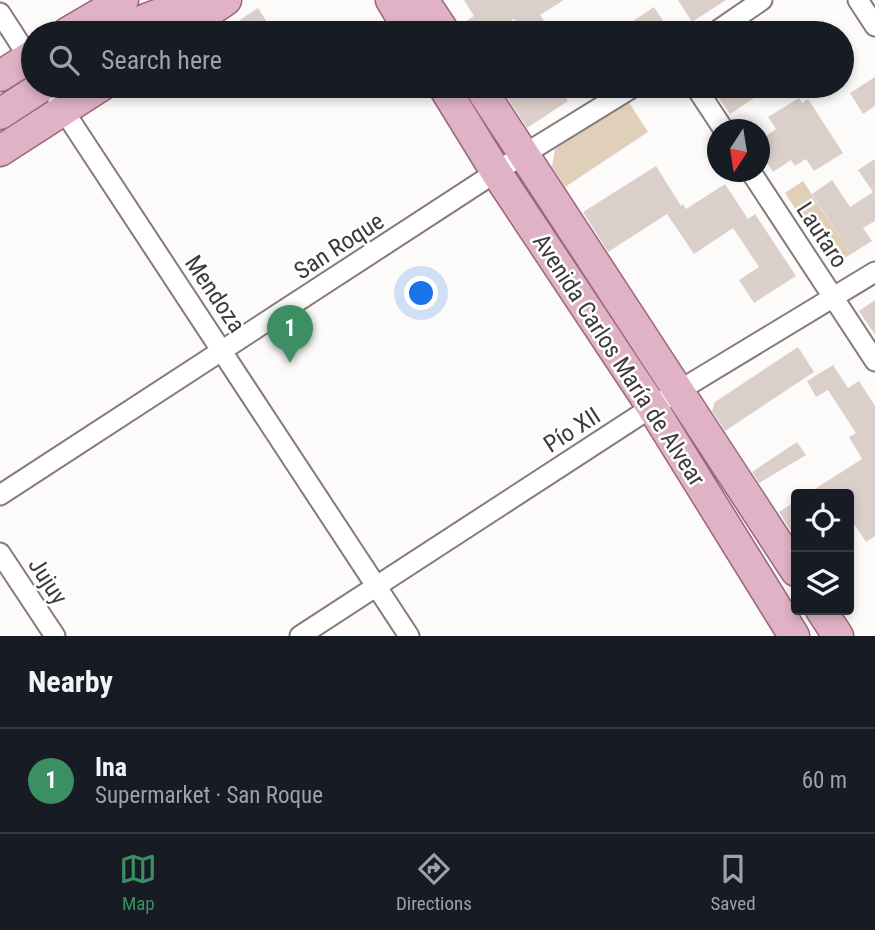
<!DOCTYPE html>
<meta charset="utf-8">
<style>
:root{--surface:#171b24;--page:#20242c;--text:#f1f3f6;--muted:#9ea1a6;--line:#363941;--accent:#3b8f62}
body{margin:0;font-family:"Roboto Condensed",sans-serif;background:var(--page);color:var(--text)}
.controls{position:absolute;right:21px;bottom:21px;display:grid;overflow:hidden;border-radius:7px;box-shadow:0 4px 10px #0003}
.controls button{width:63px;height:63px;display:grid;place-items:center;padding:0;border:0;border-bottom:2px solid var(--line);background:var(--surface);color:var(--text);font:35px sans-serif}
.compass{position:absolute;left:707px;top:119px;width:63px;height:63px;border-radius:50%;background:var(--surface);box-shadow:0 4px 10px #0003;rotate:192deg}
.you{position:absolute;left:422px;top:294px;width:24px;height:24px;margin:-18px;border:5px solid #fff;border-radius:50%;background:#1a73e8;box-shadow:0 0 0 10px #1a73e833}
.badge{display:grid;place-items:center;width:46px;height:46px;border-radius:50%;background:var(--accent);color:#fff;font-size:23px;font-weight:700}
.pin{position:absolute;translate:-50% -58px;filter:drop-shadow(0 2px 4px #0008)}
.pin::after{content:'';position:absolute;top:37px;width:24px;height:21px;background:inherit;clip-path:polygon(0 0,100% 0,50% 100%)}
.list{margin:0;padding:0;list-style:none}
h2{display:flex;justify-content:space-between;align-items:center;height:91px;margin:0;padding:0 28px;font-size:30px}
h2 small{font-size:23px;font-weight:400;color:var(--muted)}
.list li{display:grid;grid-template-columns:46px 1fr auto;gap:21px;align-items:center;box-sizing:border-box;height:105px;padding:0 28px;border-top:2px solid var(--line)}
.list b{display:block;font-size:26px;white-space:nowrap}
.list p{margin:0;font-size:23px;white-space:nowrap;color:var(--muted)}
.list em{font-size:23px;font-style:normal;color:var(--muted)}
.icon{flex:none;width:38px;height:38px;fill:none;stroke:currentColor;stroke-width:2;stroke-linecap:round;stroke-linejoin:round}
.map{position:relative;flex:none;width:875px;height:636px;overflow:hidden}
.search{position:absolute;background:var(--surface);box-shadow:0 4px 10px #0003;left:21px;right:21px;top:21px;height:77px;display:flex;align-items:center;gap:18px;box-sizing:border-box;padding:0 24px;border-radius:38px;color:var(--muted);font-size:26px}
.sheet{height:196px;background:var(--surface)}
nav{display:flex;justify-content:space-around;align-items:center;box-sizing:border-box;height:98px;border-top:2px solid var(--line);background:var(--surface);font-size:19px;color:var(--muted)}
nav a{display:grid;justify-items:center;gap:4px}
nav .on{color:var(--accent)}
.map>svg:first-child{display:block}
.green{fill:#e1d0b9}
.building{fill:#dbcfc9}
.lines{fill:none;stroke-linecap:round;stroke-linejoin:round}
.street-casing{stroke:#877a7a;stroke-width:23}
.primary-casing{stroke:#99667c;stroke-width:33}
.street{stroke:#fff;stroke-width:19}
.primary{stroke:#dfb2c5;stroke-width:30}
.labels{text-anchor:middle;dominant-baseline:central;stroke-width:5;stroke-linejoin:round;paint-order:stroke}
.street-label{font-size:24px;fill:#3f3a3a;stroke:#fff}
</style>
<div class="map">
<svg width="875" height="636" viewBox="0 0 875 636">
<rect width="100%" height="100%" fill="#fdfafa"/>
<!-- green -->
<path class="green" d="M628,101L648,132L565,187L552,167L555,149Z
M803,181L851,254L832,266L785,193Z"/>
<!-- building -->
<path class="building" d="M464,0H564L540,15L548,27L539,33H524L514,19L492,33H462L460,25L474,16Z
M678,0H726L692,22Z
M654,7L671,33H641L633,21Z
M258,8L274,33H245L237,22Z
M875,77V106L863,114L850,93Z
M500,86H558L568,101L527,128Z
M710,86H772L730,114Z
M799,98L802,103L808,99L843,153L814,171L806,159L795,166L791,160L773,172L760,151V140L776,129L768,117Z
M875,159V221L863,228L872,241L851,254L812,194L832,180L850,207L873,192L858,170Z
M656,166L681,206L683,204L686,209L725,184L748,219L755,214L796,276L754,303L739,280L759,267L733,228L694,254L667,214L608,252L583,212Z
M875,300V335L859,311Z
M798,347L814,372L725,431L712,411L715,402Z
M833,365L848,388L859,381L875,406V536L866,542L849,516V494H807L862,459L849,437L856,433L828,390L816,397L807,381Z
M797,442L806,455L759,483L752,472Z
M796,501V539L779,512Z"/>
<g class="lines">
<defs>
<path id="street" d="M858,0L875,26
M0,13L33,64
M714,33L762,0
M695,86L724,130
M58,102L409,636
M751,172L875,361
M0,495L510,163L635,86
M0,553L55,636
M300,636L652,407L875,272"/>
<path id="primary" d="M391,0L411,33
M423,0L445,33
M67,33L123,0
M124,33L146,19L197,0
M177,33L226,0
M0,76L33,55
M443,86L496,172L652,407L794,636
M479,86L796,571
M0,114L43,86
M0,151L101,86
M821,610L838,636"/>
</defs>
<!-- street casing -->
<use href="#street" class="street-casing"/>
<!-- primary casing -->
<use href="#primary" class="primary-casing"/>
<!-- street -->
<use href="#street" class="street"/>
<!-- primary -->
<use href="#primary" class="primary"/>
</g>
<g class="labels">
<!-- street labels -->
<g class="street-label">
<text transform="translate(822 235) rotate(57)">Lautaro</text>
<text transform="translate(339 246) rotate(-33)">San Roque</text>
<text transform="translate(215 294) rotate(56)">Mendoza</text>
<text transform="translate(619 360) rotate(57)">Avenida Carlos María de Alvear</text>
<text transform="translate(572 430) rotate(-33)">Pío XII</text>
<text transform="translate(48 581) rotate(57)">Jujuy</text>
</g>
</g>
</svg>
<div class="controls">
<button><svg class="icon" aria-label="locate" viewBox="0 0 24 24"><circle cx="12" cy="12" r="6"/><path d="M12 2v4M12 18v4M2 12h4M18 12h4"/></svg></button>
<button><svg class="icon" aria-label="layers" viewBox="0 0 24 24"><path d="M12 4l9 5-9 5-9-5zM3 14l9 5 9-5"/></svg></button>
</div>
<svg class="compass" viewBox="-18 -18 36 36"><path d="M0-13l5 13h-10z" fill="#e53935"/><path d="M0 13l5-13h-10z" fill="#9ea1a6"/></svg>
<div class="you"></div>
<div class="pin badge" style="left:290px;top:363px">1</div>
<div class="search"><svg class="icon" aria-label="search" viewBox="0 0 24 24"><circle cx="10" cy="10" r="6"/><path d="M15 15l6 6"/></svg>Search here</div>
</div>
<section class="sheet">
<h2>Nearby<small></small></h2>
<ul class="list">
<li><span class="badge">1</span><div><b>Ina</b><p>Supermarket · San Roque</p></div><em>60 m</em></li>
</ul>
</section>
<nav>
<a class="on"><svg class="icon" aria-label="map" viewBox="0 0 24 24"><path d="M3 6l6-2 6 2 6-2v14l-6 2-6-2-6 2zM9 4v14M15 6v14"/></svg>Map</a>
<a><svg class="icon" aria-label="directions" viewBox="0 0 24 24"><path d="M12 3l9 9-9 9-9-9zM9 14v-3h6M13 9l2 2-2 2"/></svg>Directions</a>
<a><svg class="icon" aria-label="saved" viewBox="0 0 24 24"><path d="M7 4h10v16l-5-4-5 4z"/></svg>Saved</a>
</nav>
